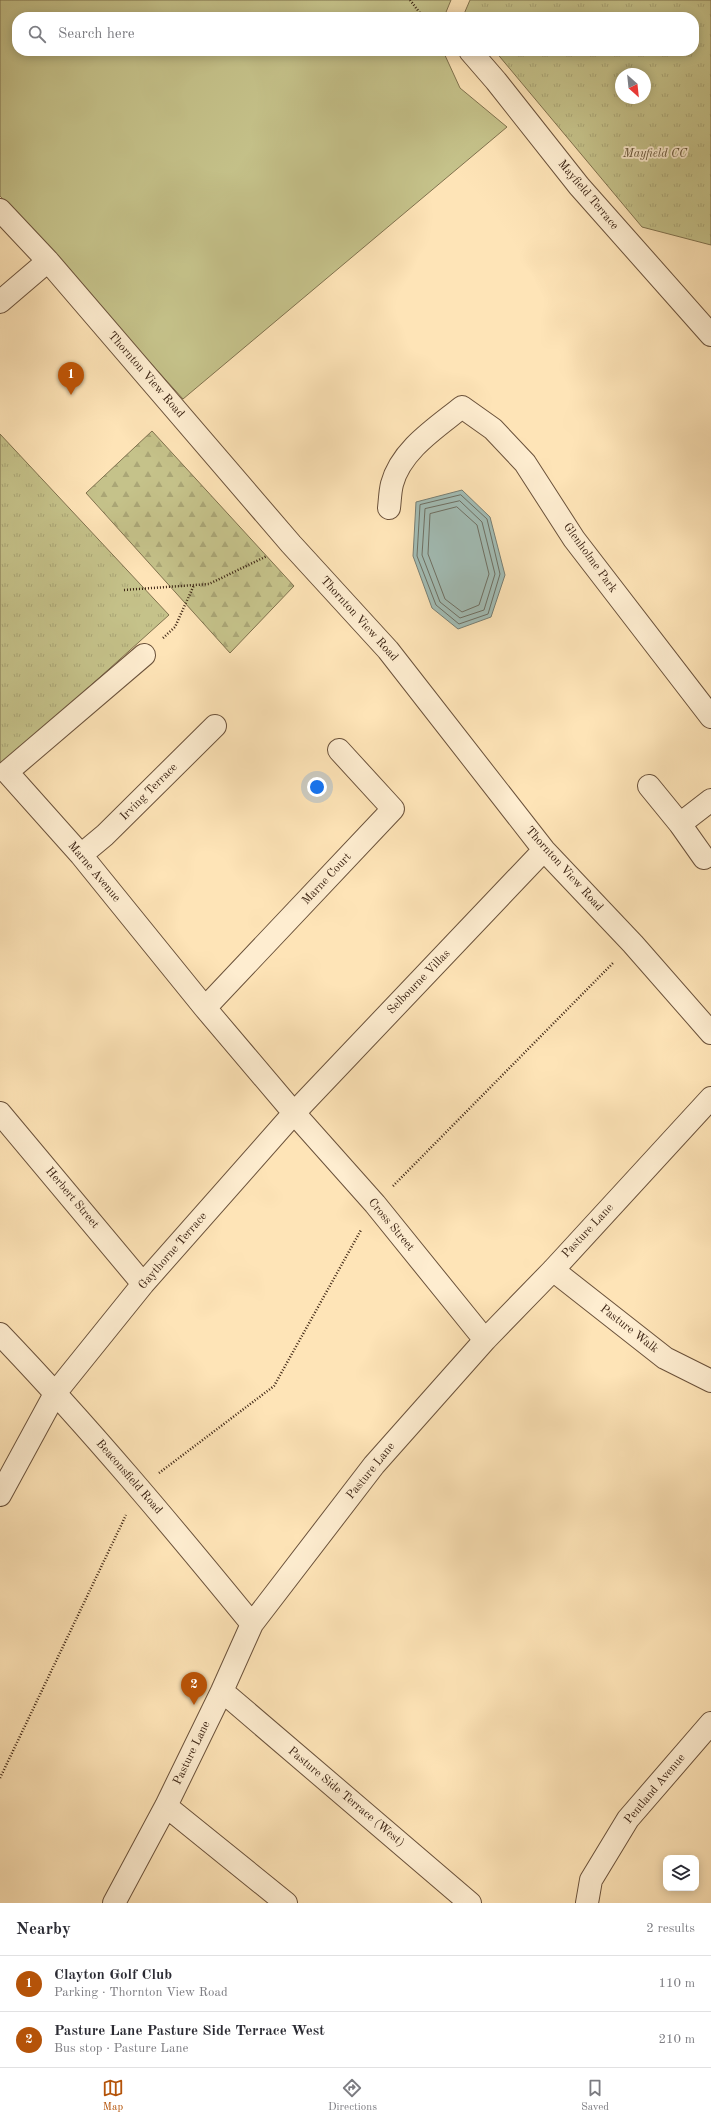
<!DOCTYPE html>
<meta charset="utf-8">
<style>
:root{--surface:#fff;--page:#f7f7f7;--text:#2b2b33;--muted:#7c7c81;--line:#e1e1e2;--accent:#b45309}
body{margin:0;font-family:"Old Standard TT",serif;background:var(--page);color:var(--text)}
.controls{position:absolute;right:12px;bottom:12px;display:grid;overflow:hidden;border-radius:8px;box-shadow:0 2px 10px #0003}
.controls button{width:36px;height:36px;display:grid;place-items:center;padding:0;border:0;border-bottom:1px solid var(--line);background:var(--surface);color:var(--text);font:20px sans-serif}
.compass{position:absolute;left:615px;top:68px;width:36px;height:36px;border-radius:50%;background:var(--surface);box-shadow:0 2px 10px #0003;rotate:153deg}
.you{position:absolute;left:317px;top:787px;width:14px;height:14px;margin:-10px;border:3px solid #fff;border-radius:50%;background:#1a73e8;box-shadow:0 0 0 6px #1a73e833}
.badge{display:grid;place-items:center;width:26px;height:26px;border-radius:50%;background:var(--accent);color:#fff;font-size:13px;font-weight:700}
.pin{position:absolute;translate:-50% -33px;filter:drop-shadow(0 1px 2px #0008)}
.pin::after{content:'';position:absolute;top:21px;width:14px;height:12px;background:inherit;clip-path:polygon(0 0,100% 0,50% 100%)}
.list{margin:0;padding:0;list-style:none}
h2{display:flex;justify-content:space-between;align-items:center;height:52px;margin:0;padding:0 16px;font-size:17px}
h2 small{font-size:13px;font-weight:400;color:var(--muted)}
.list li{display:grid;grid-template-columns:26px 1fr auto;gap:12px;align-items:center;box-sizing:border-box;height:56px;padding:0 16px;border-top:1px solid var(--line)}
.list b{display:block;font-size:15px;white-space:nowrap}
.list p{margin:0;font-size:13px;white-space:nowrap;color:var(--muted)}
.list em{font-size:13px;font-style:normal;color:var(--muted)}
.icon{flex:none;width:22px;height:22px;fill:none;stroke:currentColor;stroke-width:2;stroke-linecap:round;stroke-linejoin:round}
.map{position:relative;flex:none;width:711px;height:1903px;overflow:hidden}
.search{position:absolute;background:var(--surface);box-shadow:0 2px 10px #0003;left:12px;right:12px;top:12px;height:44px;display:flex;align-items:center;gap:10px;box-sizing:border-box;padding:0 14px;border-radius:16px;color:var(--muted);font-size:15px}
.sheet{height:164px;background:var(--surface)}
nav{display:flex;justify-content:space-around;align-items:center;box-sizing:border-box;height:56px;border-top:1px solid var(--line);background:var(--surface);font-size:11px;color:var(--muted)}
nav a{display:grid;justify-items:center;gap:2px}
nav .on{color:var(--accent)}
.map>svg:first-child{display:block}
.grass{fill:#c5c28a;stroke:#80724e}
.forest{fill:url(#forest-firs);stroke:#80724e}
.park{fill:url(#park-tufts);stroke:#80724e;fill-rule:evenodd}
.water{fill:#a2bdb6;stroke:#787f74}
.lines{fill:none;stroke-linecap:round;stroke-linejoin:round}
.shore{stroke:#6e7064;stroke-width:1}
.minor-casing{stroke:#6b523b;stroke-width:24}
.path{stroke:#3a2212;stroke-width:2.5;stroke-dasharray:1 2;stroke-linecap:butt}
.minor{stroke:#feedd0;stroke-width:22}
.labels{text-anchor:middle;dominant-baseline:central;stroke-width:3.5;stroke-linejoin:round;paint-order:stroke}
.park-label{font-size:12px;font-style:italic;fill:#645236;stroke:#feedd0}
.street-label{font-size:12px;fill:#3a2212;stroke:#feedd0}
</style>
<div class="map">
<svg width="711" height="1903" viewBox="0 0 711 1903">
<defs>
<pattern id="forest-firs" width="22" height="20" patternUnits="userSpaceOnUse"><rect width="22" height="20" fill="#c5c28a"/><path d="M5 1l3.5 6h-7zM16 11l3.5 6h-7z" fill="#aaa676"/></pattern>
<pattern id="park-tufts" width="24" height="20" patternUnits="userSpaceOnUse"><rect width="24" height="20" fill="#c5c28a"/><path d="M3 7l-1-3M5 7V3M7 7l1-3M15 17l-1-3M17 17v-4M19 17l1-3" fill="none" stroke="#aaa676"/></pattern>
</defs>
<rect width="100%" height="100%" fill="#fee4b7"/>
<filter id="stains"><feTurbulence type="fractalNoise" baseFrequency=".005" numOctaves="4"/><feColorMatrix values="0 0 0 0 .2 0 0 0 0 .09 0 0 0 0 .02 0 0 0 .5 -.17"/></filter>
<radialGradient id="worn" r=".72"><stop offset=".6" stop-color="#630" stop-opacity="0"/><stop offset="1" stop-color="#630" stop-opacity=".3"/></radialGradient>
<!-- grass -->
<path class="grass" d="M0,0H451L444,17H17V51H443L460,88L507,127L183,399L0,196Z"/>
<!-- forest -->
<path class="forest" d="M152,431L294,586L230,653L86,493Z"/>
<!-- park -->
<path class="park" d="M470,0H711V245L642,227L495,51H694V17H467L464,14ZM621,74H645V98H621Z
M0,434L169,615L0,767Z"/>
<!-- water -->
<path class="water" d="M462,490L490,517L505,575L491,617L458,629L432,608L413,556L416,502Z"/>
<g class="lines">
<!-- shore -->
<path class="shore" d="M461,495L487,519L500,574L488,614L459,624L436,605L417,556L420,505Z
M460,501L482,522L495,574L484,610L460,618L440,602L422,555L425,509Z
M457,507L477,525L489,574L479,605L462,612L445,599L428,554L430,514Z"/>
<defs>
<path id="minor" d="M470,51L496,81L579,186L711,335
M0,210L48,261L291,544L388,650L544,850L633,944L711,1033
M0,302L48,261
M389,508C390,500 390,492 392,484C401,450 436,428 462,407L493,429L525,463L574,539L711,717
M144,655L7,772L81,855L205,1008L294,1113L375,1204L485,1340
M649,786L680,824L711,800
M680,824L704,858
M81,855L105,835L215,726
M205,1008L393,809L339,750
M0,1113L143,1284
M553,1270L665,1358L711,1381
M0,1334C89,1427 171,1525 252,1624
M0,1495L56,1392L143,1284L294,1113L544,850
M222,1691L470,1903
M166,1806L286,1903
M114,1903L166,1806L222,1691L252,1624L374,1465L485,1340L553,1270L711,1098
M587,1903L591,1880L628,1819L711,1723"/>
</defs>
<!-- minor casing -->
<use href="#minor" class="minor-casing"/>
<!-- path -->
<path class="path" d="M410,0L423,17
M124,590L209,584L267,556
M163,638L175,627L194,585
M393,1186L614,962
M159,1473L274,1386L361,1230
M0,1778L126,1515"/>
<!-- minor -->
<use href="#minor" class="minor"/>
</g>
<g class="labels">
<!-- park labels -->
<g class="park-label">
<text x="655" y="154">Mayfield CC</text>
</g>
<!-- street labels -->
<g class="street-label">
<text transform="translate(588 195) rotate(50)">Mayfield Terrace</text>
<text transform="translate(146 375) rotate(49)">Thornton View Road</text>
<text transform="translate(590 558) rotate(54)">Glenholme Park</text>
<text transform="translate(359 619) rotate(48)">Thornton View Road</text>
<text transform="translate(149 792) rotate(-45)">Irving Terrace</text>
<text transform="translate(564 869) rotate(48)">Thornton View Road</text>
<text transform="translate(94 872) rotate(50)">Marne Avenue</text>
<text transform="translate(327 879) rotate(-47)">Marne Court</text>
<text transform="translate(419 982) rotate(-46)">Selbourne Villas</text>
<text transform="translate(72 1198) rotate(50)">Herbert Street</text>
<text transform="translate(391 1225) rotate(50)">Cross Street</text>
<text transform="translate(588 1231) rotate(-47)">Pasture Lane</text>
<text transform="translate(173 1251) rotate(-49)">Gaythorne Terrace</text>
<text transform="translate(629 1329) rotate(38)">Pasture Walk</text>
<text transform="translate(371 1471) rotate(-51)">Pasture Lane</text>
<text transform="translate(129 1477) rotate(49)">Beaconsfield Road</text>
<text transform="translate(192 1753) rotate(-64)">Pasture Lane</text>
<text transform="translate(655 1789) rotate(-50)">Pentland Avenue</text>
<text transform="translate(346 1797) rotate(40)">Pasture Side Terrace (West)</text>
</g>
</g>
<rect width="100%" height="100%" filter="url(#stains)"/>
<rect width="100%" height="100%" fill="url(#worn)"/>
</svg>
<div class="controls">
<button><svg class="icon" aria-label="layers" viewBox="0 0 24 24"><path d="M12 4l9 5-9 5-9-5zM3 14l9 5 9-5"/></svg></button>
</div>
<svg class="compass" viewBox="-18 -18 36 36"><path d="M0-13l5 13h-10z" fill="#e53935"/><path d="M0 13l5-13h-10z" fill="#7c7c81"/></svg>
<div class="you"></div>
<div class="pin badge" style="left:71px;top:395px">1</div>
<div class="pin badge" style="left:194px;top:1705px">2</div>
<div class="search"><svg class="icon" aria-label="search" viewBox="0 0 24 24"><circle cx="10" cy="10" r="6"/><path d="M15 15l6 6"/></svg>Search here</div>
</div>
<section class="sheet">
<h2>Nearby<small>2 results</small></h2>
<ul class="list">
<li><span class="badge">1</span><div><b>Clayton Golf Club</b><p>Parking · Thornton View Road</p></div><em>110 m</em></li>
<li><span class="badge">2</span><div><b>Pasture Lane Pasture Side Terrace West</b><p>Bus stop · Pasture Lane</p></div><em>210 m</em></li>
</ul>
</section>
<nav>
<a class="on"><svg class="icon" aria-label="map" viewBox="0 0 24 24"><path d="M3 6l6-2 6 2 6-2v14l-6 2-6-2-6 2zM9 4v14M15 6v14"/></svg>Map</a>
<a><svg class="icon" aria-label="directions" viewBox="0 0 24 24"><path d="M12 3l9 9-9 9-9-9zM9 14v-3h6M13 9l2 2-2 2"/></svg>Directions</a>
<a><svg class="icon" aria-label="saved" viewBox="0 0 24 24"><path d="M7 4h10v16l-5-4-5 4z"/></svg>Saved</a>
</nav>
